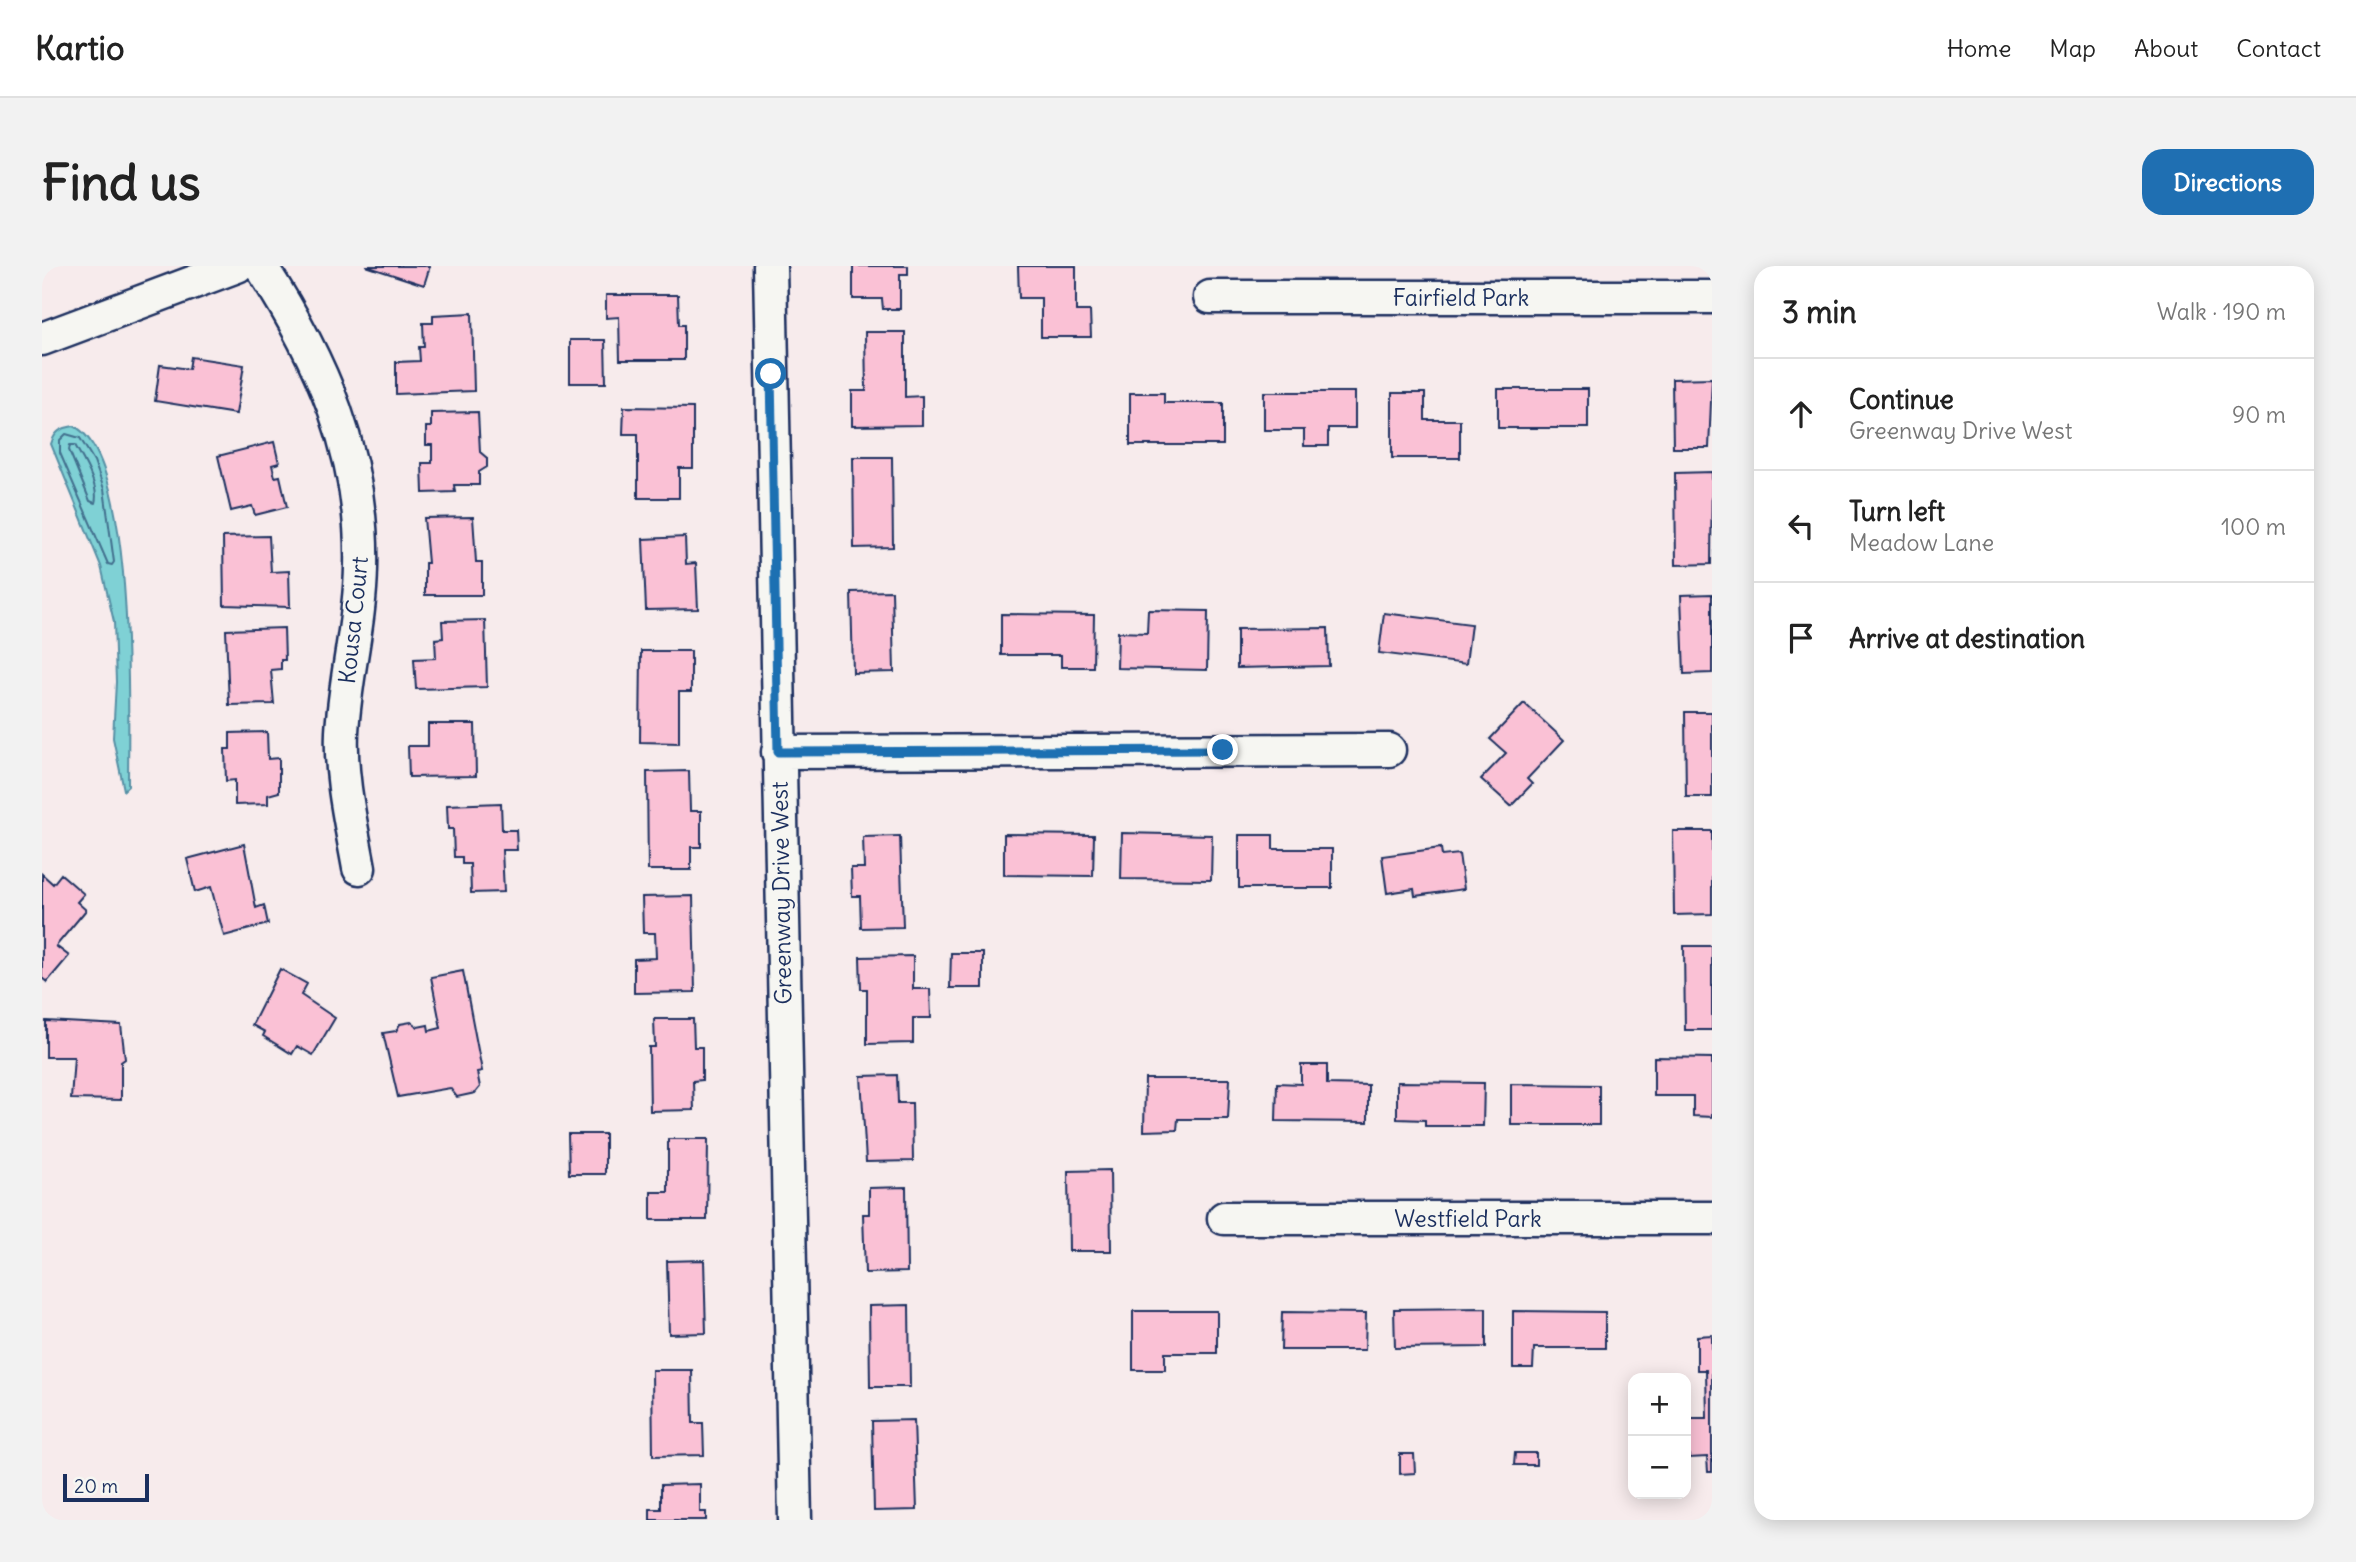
<!DOCTYPE html>
<meta charset="utf-8">
<style>
:root{--surface:#fff;--page:#f2f2f2;--text:#222;--muted:#767676;--line:#e0e0e0;--accent:#1f6fb2}
body{margin:0;font-family:Delius,sans-serif;background:var(--page);color:var(--text)}
.controls{position:absolute;right:21px;bottom:21px;display:grid;overflow:hidden;border-radius:14px;box-shadow:0 4px 18px #0003}
.controls button{width:63px;height:63px;display:grid;place-items:center;padding:0;border:0;border-bottom:2px solid var(--line);background:var(--surface);color:var(--text);font:35px sans-serif}
.scale{position:absolute;left:21px;bottom:18px;width:86px;box-sizing:border-box;padding-left:7px;border:4px solid #1b2f5e;border-top:0;font-size:19px;line-height:24px;white-space:nowrap;color:#1b2f5e;-webkit-text-stroke:5px #f6f6f2;paint-order:stroke}
.stop{position:absolute;width:21px;height:21px;margin:-16px;border:5px solid #1f6fb2;border-radius:50%;background:#fff}
.stop.end{background:#1f6fb2;border-color:#fff;box-shadow:0 2px 7px #0008}
.list{margin:0;padding:0;list-style:none}
h2{display:flex;justify-content:space-between;align-items:center;height:91px;margin:0;padding:0 28px;font-size:30px}
h2 small{font-size:23px;font-weight:400;color:var(--muted)}
.list li{display:grid;grid-template-columns:46px 1fr auto;gap:21px;align-items:center;box-sizing:border-box;height:112px;padding:0 28px;border-top:2px solid var(--line)}
.list b{display:block;font-size:26px;white-space:nowrap}
.list p{margin:0;font-size:23px;white-space:nowrap;color:var(--muted)}
.list em{font-size:23px;font-style:normal;color:var(--muted)}
.icon{flex:none;width:38px;height:38px;fill:none;stroke:currentColor;stroke-width:2;stroke-linecap:round;stroke-linejoin:round}
.map{position:relative;flex:none;width:1670px;height:1254px;overflow:hidden;border-radius:21px}
header{display:flex;align-items:center;gap:42px;box-sizing:border-box;height:98px;padding:0 35px;background:var(--surface);border-bottom:2px solid var(--line)}
header strong{font-size:33px}
nav{display:flex;gap:38px;margin-inline-start:auto;font-size:24px}
.intro{display:flex;align-items:center;justify-content:space-between;box-sizing:border-box;height:168px;padding:0 42px}
h1{margin:0;font-size:49px}
.button{padding:18px 32px;border-radius:21px;background:var(--accent);color:#fff;font-size:24px;font-weight:700}
main{display:flex;gap:42px;padding:0 42px}
aside{flex:1;background:var(--surface);border-radius:21px;box-shadow:0 4px 18px #0003}
.map>svg:first-child{display:block}
.water{fill:#7fd1d5;stroke:#5790a5;stroke-width:2}
.lines{fill:none;stroke-linecap:round;stroke-linejoin:round}
.shore{stroke:#43708e;stroke-width:2}
.building{fill:#fac1d5;stroke:#1b2f5e;stroke-width:2}
.street-casing{stroke:#1b2f5e;stroke-width:37}
.street{stroke:#f6f6f2;stroke-width:32}
.route{stroke:#1f6fb2;stroke-width:9}
.labels{text-anchor:middle;dominant-baseline:central;stroke-width:5;stroke-linejoin:round;paint-order:stroke}
.street-label{font-size:23px;fill:#1b2f5e;stroke:#f6f6f2}
</style>
<header>
<strong>Kartio</strong>
<nav><a>Home</a><a>Map</a><a>About</a><a>Contact</a></nav>
</header>
<div class="intro"><h1>Find us</h1><a class="button">Directions</a></div>
<main>
<div class="map">
<svg width="1670" height="1254" viewBox="0 0 1670 1254">
<rect width="100%" height="100%" fill="#f7ebec"/>
<filter id="ink" filterUnits="userSpaceOnUse"><feTurbulence type="fractalNoise" baseFrequency=".0143" numOctaves="2"/><feDisplacementMap in="SourceGraphic" scale="14" xChannelSelector="R" yChannelSelector="G"/><feConvolveMatrix kernelMatrix="1 2 1 2 8 2 1 2 1" color-interpolation-filters="sRGB"/></filter>
<g filter="url(#ink)">
<!-- water -->
<path class="water" d="M32,160C95,192 86,452 86,520L82,524L71,472L74,416L72,356L59,300L9,178C13,165 19,162 32,160Z"/>
<g class="lines">
<!-- shore -->
<path class="shore" d="M24,168L38,172L52,195L62,223L72,296L70,299L66,298L18,187V174Z
M28,179H33C41,194 58,220 53,237L48,235L27,184Z"/>
</g>
<!-- building -->
<path class="building" d="M324,0H388L382,19Z
M811,0H866V8H858V43H841L840,33H811Z
M976,0H1034V45H1048L1049,71H999V32H977Z
M564,29H636L637,59H642V94H578L577,51L564,52Z
M430,47L432,125L354,128V96L378,95L377,81H382L381,57H391V49Z
M823,66H863V131L880,130V159L810,160V125H824Z
M528,74H563L564,117H528Z
M149,91L202,99L194,148L113,135L118,99L147,103Z
M1670,112L1667,182H1631L1630,113Z
M1456,123H1546V162H1456Z
M1222,126H1313V162H1286V180H1262V164H1222Z
M1088,127H1122V137H1181V179H1088Z
M1350,127H1383V154H1418V192H1350Z
M582,141L651,142V202H637V232H596V168H581Z
M436,146L438,186L445,192V201L437,206V219H412L413,226L381,227L380,197H390V179H384V161H389V147Z
M232,176L237,197L230,199L233,211L238,210L245,241L213,249L210,240L189,245L176,190Z
M811,191H850L851,281L812,282Z
M1670,206L1669,298L1634,299L1633,207Z
M431,251L434,296H440V329H383V297H386L382,252Z
M227,270L229,306L247,305L248,341L182,339L181,271Z
M643,271L644,298L654,297L656,343L604,344L601,273Z
M850,325L852,406L811,407L809,326Z
M1670,328V407L1642,408L1639,329Z
M1106,344L1166,345L1165,404L1075,402L1076,366L1105,367Z
M1342,347L1429,358L1424,398L1337,387Z
M959,348L1052,349L1051,401H1019V389H959Z
M443,354L445,421L374,423L372,393L394,392L393,373L401,372L400,355Z
M242,362L243,394H239V403L229,404L232,438L187,439L184,364Z
M1286,362L1287,400L1195,402V363Z
M599,385H649V426H637V477L598,476Z
M1482,437L1522,474L1485,513L1490,518L1469,540L1439,513L1464,487L1448,473Z
M1643,446H1670V531H1644Z
M386,458H433L434,510L367,511L366,480H386Z
M225,466L226,493L237,492V526L226,529V538L193,539V514L184,515L183,483H188V467Z
M647,505L648,545H659V581H649V604H606L605,506Z
M459,537L460,564H474L475,584H460L462,626L429,627L428,598H420V591H412L411,563H406L405,539Z
M1631,565H1670V648L1632,649Z
M1080,567L1170,569L1169,614L1079,613Z
M962,568L1052,569L1051,610L962,609Z
M1197,569H1231V583H1290V622H1197Z
M858,570L861,661L819,662L818,630H810L809,602H822L821,571Z
M202,578L214,642L222,639L226,658L182,670L169,621L153,626L145,593Z
M1399,582L1400,590L1417,588L1422,623L1373,630L1372,623L1345,627L1340,590Z
M0,608L11,618L19,608L42,628L35,636L44,644L14,680L27,690L5,716L0,712Z
M651,630L653,726L592,727V693L614,692L613,667H601L600,631Z
M1642,680H1670V764H1643Z
M909,687H941V722H908Z
M871,690V723H888L889,752H871V777L825,778V723H819L818,691Z
M238,703L265,718L259,729L293,752L271,789L255,780L250,788L221,770L223,766L210,759Z
M421,705L440,805L435,806L438,821L433,827L415,831L408,822L356,831L341,767L354,765L358,758L369,756L376,761L386,759L387,765L399,762L389,711Z
M612,753H651L652,781H660V814L651,815L652,844L608,845L607,781H613Z
M4,755L79,759L83,793L79,796V834L29,833L32,791H4Z
M1612,791L1670,792V851L1651,850V830H1612Z
M1259,799H1285V818L1326,819V856L1234,855L1235,817L1259,818Z
M855,809L856,837H870L871,895L824,896L819,810Z
M1103,813H1188L1186,853H1136L1135,864L1102,865Z
M1355,816L1442,817L1441,860H1383V854L1355,853Z
M1469,818L1557,819V859H1469Z
M526,868H563V908H527Z
M626,873H666L665,954H609V926H626Z
M1068,904L1069,985H1027L1026,905Z
M864,921L865,1006L823,1007L821,948H827V922Z
M662,994L664,1067L627,1068L625,995Z
M867,1039L868,1121H828L827,1040Z
M1444,1042V1081L1353,1082L1352,1043Z
M1091,1045H1175V1087H1123V1104H1091Z
M1471,1045L1563,1046V1082H1492L1491,1102H1471Z
M1240,1046L1324,1047L1323,1084H1239Z
M1670,1069V1206H1666L1665,1191L1647,1192L1646,1152H1665L1664,1104H1655V1070Z
M610,1104H650L651,1157H661L662,1189L611,1190Z
M872,1154L875,1244L832,1245L830,1155Z
M1473,1187H1494V1199H1472Z
M1358,1188H1372L1373,1207L1358,1208Z
M658,1218V1246H664V1254H608V1243H619V1219Z"/>
<g class="lines">
<defs>
<path id="street" d="M219,0C279,93 322,189 319,302C318,357 303,411 300,466C298,512 309,557 317,602
M728,0L753,1254
M1168,31H1670
M0,73L195,0
M736,486L1347,484
M1182,952H1670"/>
</defs>
<!-- street casing -->
<use href="#street" class="street-casing"/>
<!-- street -->
<use href="#street" class="street"/>
</g>
</g>
<g class="lines" filter="url(#ink)">
<!-- route -->
<path class="route" d="M729,108L736,486L1181,484"/>
</g>
<g class="labels">
<!-- street labels -->
<g class="street-label">
<text x="1419" y="31">Fairfield Park</text>
<text transform="translate(311 354) rotate(-84)">Kousa Court</text>
<text transform="translate(739 627) rotate(-91)">Greenway Drive West</text>
<text x="1426" y="952">Westfield Park</text>
</g>
</g>
</svg>
<div class="controls">
<button>+</button>
<button>−</button>
</div>
<div class="scale">20 m</div>
<div class="stop" style="left:729px;top:108px"></div>
<div class="stop end" style="left:1181px;top:484px"></div>
</div>
<aside>
<h2>3 min<small>Walk · 190 m</small></h2>
<ul class="list">
<li><svg class="icon" aria-label="ahead" viewBox="0 0 24 24"><path d="M12 20V5M6 11l6-6 6 6"/></svg><div><b>Continue</b><p>Greenway Drive West</p></div><em>90 m</em></li>
<li><svg class="icon" aria-label="left" viewBox="0 0 24 24"><path d="M17 20v-9H6M10 6l-5 5 5 5"/></svg><div><b>Turn left</b><p>Meadow Lane</p></div><em>100 m</em></li>
<li><svg class="icon" aria-label="arrive" viewBox="0 0 24 24"><path d="M6 21V4h12l-3 4 3 4H6"/></svg><div><b>Arrive at destination</b></div></li>
</ul>
</aside>
</main>
